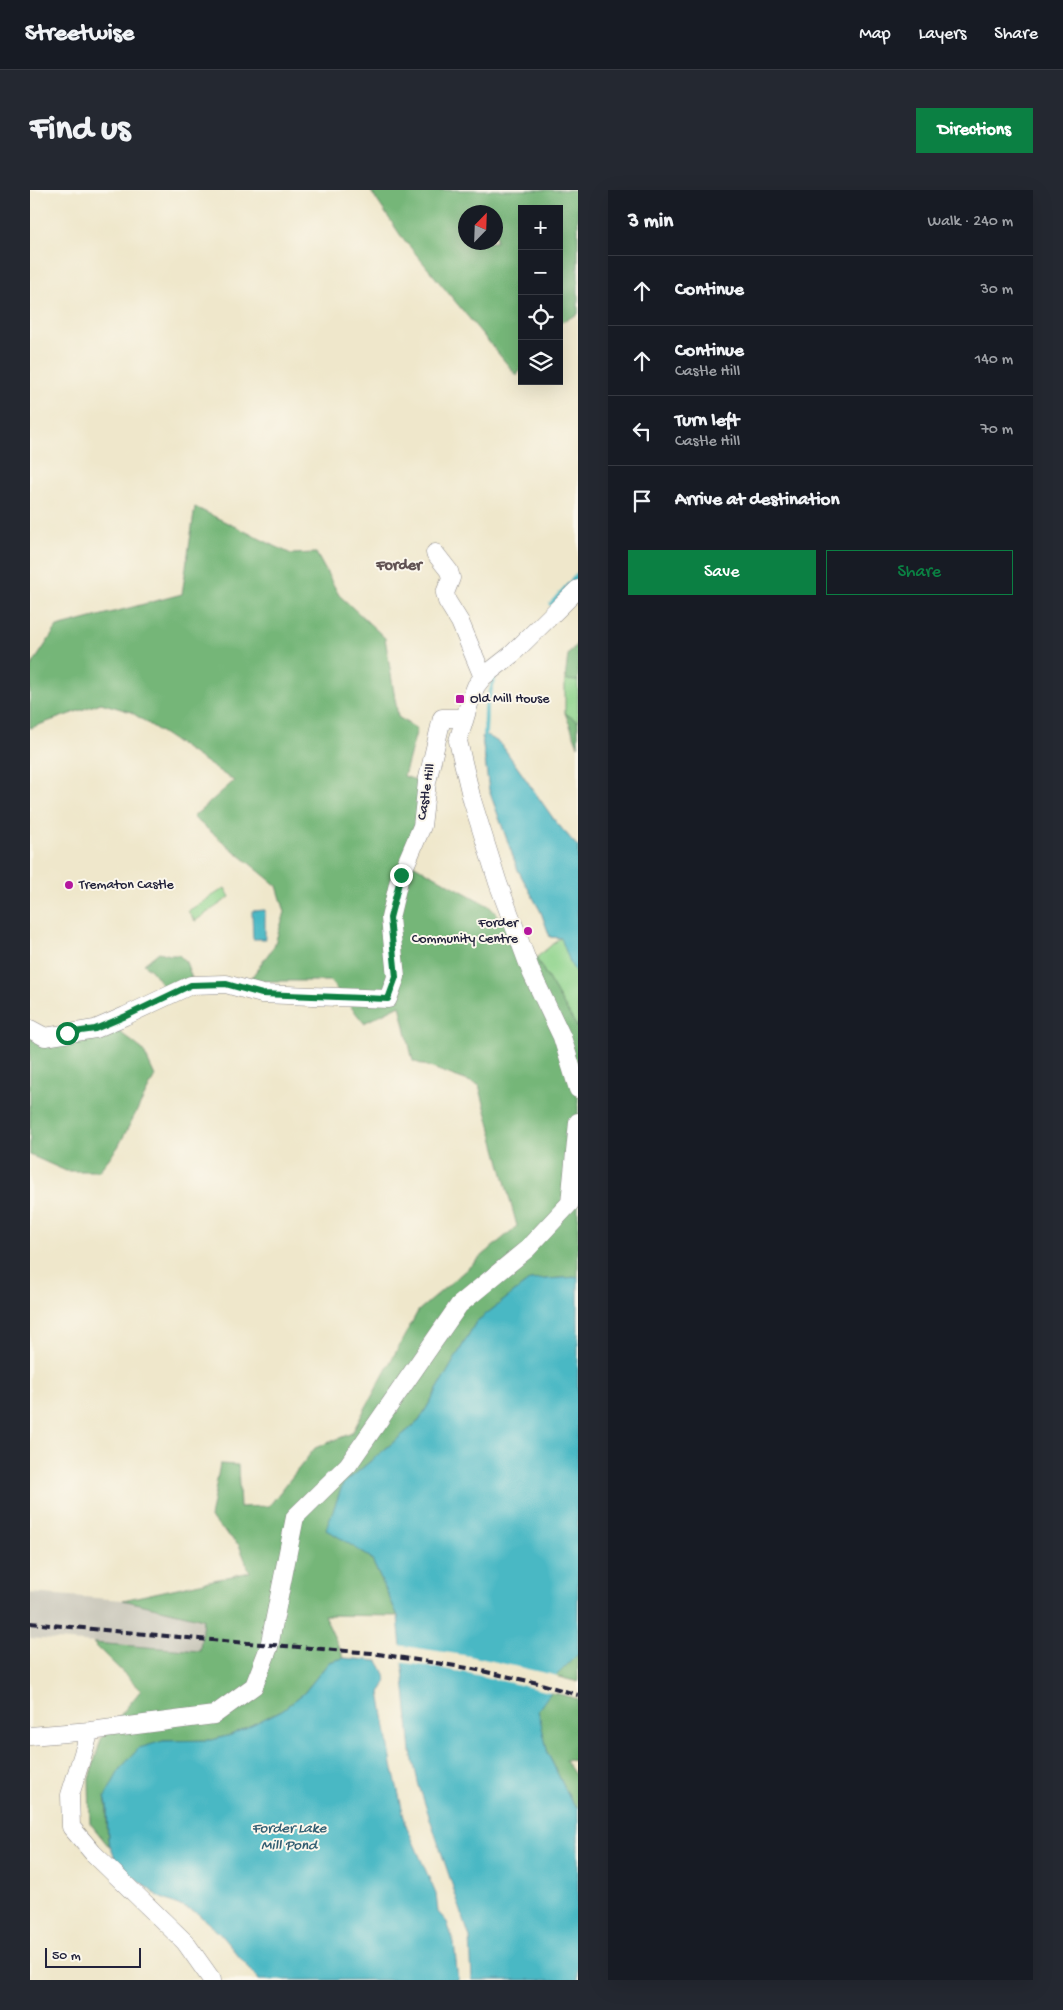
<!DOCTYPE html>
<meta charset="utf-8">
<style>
:root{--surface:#171b24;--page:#242831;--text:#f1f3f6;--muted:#9ea1a6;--line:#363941;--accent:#0b8043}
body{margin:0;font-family:"Gochi Hand",sans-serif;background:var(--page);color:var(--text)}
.controls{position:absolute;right:15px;top:15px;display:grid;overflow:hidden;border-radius:0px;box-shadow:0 5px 20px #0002}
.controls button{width:45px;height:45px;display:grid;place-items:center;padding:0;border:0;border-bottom:1px solid var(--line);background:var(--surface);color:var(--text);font:25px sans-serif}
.compass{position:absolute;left:428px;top:15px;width:45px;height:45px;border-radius:50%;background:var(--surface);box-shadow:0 5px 20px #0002;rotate:23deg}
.scale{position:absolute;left:15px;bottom:12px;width:96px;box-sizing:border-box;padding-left:5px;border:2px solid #22223b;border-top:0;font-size:14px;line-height:18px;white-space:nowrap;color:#22223b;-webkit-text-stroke:4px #fbf7ec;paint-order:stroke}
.stop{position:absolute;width:15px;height:15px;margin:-11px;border:4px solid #0b8043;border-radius:50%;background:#fff}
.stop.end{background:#0b8043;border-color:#fff;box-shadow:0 1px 5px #0008}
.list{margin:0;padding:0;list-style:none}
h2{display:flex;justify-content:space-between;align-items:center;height:65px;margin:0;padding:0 20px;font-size:21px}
h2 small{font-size:16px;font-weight:400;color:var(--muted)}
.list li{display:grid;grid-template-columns:32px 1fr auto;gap:15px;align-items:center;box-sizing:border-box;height:70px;padding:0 20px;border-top:1px solid var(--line)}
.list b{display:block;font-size:19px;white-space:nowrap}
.list p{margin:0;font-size:16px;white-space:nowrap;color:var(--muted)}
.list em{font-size:16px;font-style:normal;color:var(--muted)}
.actions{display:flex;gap:10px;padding:15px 20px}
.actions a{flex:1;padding:11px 0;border:1px solid var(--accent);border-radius:0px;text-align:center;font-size:18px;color:var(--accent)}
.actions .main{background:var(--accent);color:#fff}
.icon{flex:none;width:28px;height:28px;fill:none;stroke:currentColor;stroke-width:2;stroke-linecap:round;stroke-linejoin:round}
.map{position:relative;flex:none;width:548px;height:1790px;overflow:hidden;border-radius:0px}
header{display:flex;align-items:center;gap:30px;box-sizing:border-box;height:70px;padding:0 25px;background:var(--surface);border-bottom:1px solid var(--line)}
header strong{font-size:24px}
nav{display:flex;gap:28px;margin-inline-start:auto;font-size:18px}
.intro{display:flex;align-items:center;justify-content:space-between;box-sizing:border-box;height:120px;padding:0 30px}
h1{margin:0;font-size:35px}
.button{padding:12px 22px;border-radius:0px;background:var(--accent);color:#fff;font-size:18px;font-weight:700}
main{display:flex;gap:30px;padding:0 30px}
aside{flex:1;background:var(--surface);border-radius:0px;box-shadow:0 5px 20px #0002}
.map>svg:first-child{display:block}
.industrial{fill:#c7c5b8}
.green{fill:#90d48d;stroke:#597b64}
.forest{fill:#74b678;stroke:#4b6c5a;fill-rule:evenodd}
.water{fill:#4ab8c4;stroke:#366d80}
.pier{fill:#efe7cb}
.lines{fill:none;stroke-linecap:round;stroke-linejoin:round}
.stream{stroke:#4ab8c4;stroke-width:4}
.minor-casing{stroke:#888483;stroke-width:19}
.minor{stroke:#fff;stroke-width:18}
.rail{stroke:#22223b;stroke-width:4;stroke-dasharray:8 4;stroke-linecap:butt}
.route{stroke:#0b8043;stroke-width:6}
.poi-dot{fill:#b5179e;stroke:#fbf7ec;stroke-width:2}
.labels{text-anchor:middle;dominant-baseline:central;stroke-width:4;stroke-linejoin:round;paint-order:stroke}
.poi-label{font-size:14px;fill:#22223b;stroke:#fbf7ec;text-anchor:start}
.street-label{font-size:14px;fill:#22223b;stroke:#fbf7ec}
.water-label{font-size:15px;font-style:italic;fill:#325e72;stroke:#fbf7ec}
.quarter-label{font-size:16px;font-weight:bold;fill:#605253;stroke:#fbf7ec}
</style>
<header>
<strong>Streetwise</strong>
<nav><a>Map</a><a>Layers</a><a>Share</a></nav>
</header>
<div class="intro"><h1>Find us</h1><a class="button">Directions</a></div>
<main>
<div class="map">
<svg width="548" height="1790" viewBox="0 0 548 1790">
<rect width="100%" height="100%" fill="#fbf7ec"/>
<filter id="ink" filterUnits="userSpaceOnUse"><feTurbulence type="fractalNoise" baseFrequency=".02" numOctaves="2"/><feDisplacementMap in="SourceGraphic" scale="10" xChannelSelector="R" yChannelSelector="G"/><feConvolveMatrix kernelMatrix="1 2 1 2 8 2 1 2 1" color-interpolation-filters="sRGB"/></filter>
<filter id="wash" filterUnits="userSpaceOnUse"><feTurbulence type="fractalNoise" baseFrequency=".0096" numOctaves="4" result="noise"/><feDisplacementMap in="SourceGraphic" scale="20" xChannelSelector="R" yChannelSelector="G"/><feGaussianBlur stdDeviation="1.12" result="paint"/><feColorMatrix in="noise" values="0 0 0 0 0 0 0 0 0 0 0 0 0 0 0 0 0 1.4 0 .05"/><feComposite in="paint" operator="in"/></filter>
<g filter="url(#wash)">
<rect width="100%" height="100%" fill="#efe7cb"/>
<!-- industrial -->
<path class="industrial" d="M0,1403L93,1410L173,1429L170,1461L0,1448Z"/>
<!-- green -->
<path class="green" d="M535,490L548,491V532L535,523Z
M455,544L471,554L525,631L548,657V839L506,768L530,748L520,747L511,722L488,680L459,600L452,547Z
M195,698L200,707L165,731L158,721Z"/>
<!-- forest -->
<path class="forest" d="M340,0H548V124L529,133V19H492V176L487,186L371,46ZM436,22H466V52H436Z
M165,317L261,364L286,363L309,405L355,448L368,527L387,539L374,586L394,593L377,671L459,716L506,768L548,839V1087L500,1090L446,1132L389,1231L313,1294L297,1339L341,1368L368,1426L294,1425L314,1468L299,1472L274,1503L252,1520L201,1545L182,1550L133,1551L75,1607C79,1624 75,1641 80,1658L60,1633L59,1589L71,1549L111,1500L63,1453L170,1461L173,1429L93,1410L220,1382L209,1355L180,1328L190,1274L208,1275L210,1317L239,1316L285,1258L322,1243L388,1121L487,1036L449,895L383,871L370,815L334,833L300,791H219L244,756L255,722L247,696L163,627L204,591L101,522L71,513L0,538V478L27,437L152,404Z
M548,452V491L535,490L538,465Z
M535,523L548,532V556Z
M129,762L140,765H149L156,772L162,788L138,803L122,781L114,774Z
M82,836L113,860L125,886L88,957L69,981H36L0,965V837L15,843Z
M548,1464V1492L525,1486Z
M521,1502L548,1509V1571L535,1570L548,1589V1618L542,1613L518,1564L507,1520Z"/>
<!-- water -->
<path class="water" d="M455,544L471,554L525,631L548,657V786L541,775L531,748L520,747L511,722L488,680L459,600L452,547Z
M235,720V749H223L222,721Z
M548,1087V1464L526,1486L521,1502L508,1520L518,1564L542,1613L548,1618V1790H442L440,1748L389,1596L381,1562L368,1426L341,1368L296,1339L313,1294L389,1231L446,1132L500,1090Z
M314,1468L348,1471C355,1483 360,1491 350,1502L362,1575L376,1635L406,1704L408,1722L417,1732L424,1753L428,1790H229L189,1743L167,1723L129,1707L87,1674L78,1650L77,1615L75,1607L90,1579L109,1558L133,1551L182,1550L201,1545L252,1520L274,1503L299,1472Z"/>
<!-- pier -->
<path class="pier" d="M368,1455L440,1466L528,1486L524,1503L438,1483L370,1472Z"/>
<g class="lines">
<!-- stream -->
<path class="stream" d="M521,414L548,384
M455,544L456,518L464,489"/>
</g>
</g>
<g filter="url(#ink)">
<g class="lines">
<defs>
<path id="minor" d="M405,363L419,381L421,388L415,403L417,411L430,432L453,487
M548,399L481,465L453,487L446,496L440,511L428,551L442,610L468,693L502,784L532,847L548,899
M0,839L15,847L65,839L95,826L161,795L196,794L232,804L358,809L366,787L360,728L369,690L392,636L397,592L412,528H434
M60,1541L40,1605L41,1637L63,1663L155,1752L182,1790
M0,1546L60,1541L184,1525L224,1496L239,1457L265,1327L318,1275L429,1115L497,1059L540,1013L548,932"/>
</defs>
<!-- minor casing -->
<use href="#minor" class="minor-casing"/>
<!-- minor -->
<use href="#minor" class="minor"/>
<!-- rail -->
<path class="rail" d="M0,1433L169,1449L342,1463L438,1478L508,1493L548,1505"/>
</g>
</g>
<g class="lines" filter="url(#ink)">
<!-- route -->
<path class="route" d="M37,843L65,839L96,826L161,795L196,794L232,804L358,809L366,787L360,728L371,685"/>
</g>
<!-- markers -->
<g class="poi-dot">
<rect x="425" y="504" width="10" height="10" rx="2.5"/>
<circle cx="39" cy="695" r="5"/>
<circle cx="498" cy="741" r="5"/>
</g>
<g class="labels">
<!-- poi labels -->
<g class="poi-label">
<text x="440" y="509">Old Mill House</text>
<text x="49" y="695">Trematon Castle</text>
<text x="488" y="733" text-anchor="end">Forder<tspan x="488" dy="16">Community Centre</tspan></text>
</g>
<!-- street labels -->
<g class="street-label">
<text transform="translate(397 602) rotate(-81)">Castle Hill</text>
</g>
<!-- water labels -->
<g class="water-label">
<text x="259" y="1639">Forder Lake<tspan x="259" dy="17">Mill Pond</tspan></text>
</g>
<!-- quarter labels -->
<g class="quarter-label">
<text x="369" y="376">Forder</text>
</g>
</g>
</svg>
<div class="controls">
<button>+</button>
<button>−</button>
<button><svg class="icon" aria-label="locate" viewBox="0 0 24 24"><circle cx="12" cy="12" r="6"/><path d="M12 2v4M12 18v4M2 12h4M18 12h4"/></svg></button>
<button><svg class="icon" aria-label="layers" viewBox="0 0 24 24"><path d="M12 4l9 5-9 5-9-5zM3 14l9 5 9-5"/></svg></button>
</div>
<svg class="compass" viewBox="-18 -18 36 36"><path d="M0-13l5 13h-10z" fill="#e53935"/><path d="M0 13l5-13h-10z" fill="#9ea1a6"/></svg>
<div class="scale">50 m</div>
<div class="stop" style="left:37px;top:843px"></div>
<div class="stop end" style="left:371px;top:685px"></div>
</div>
<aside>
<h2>3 min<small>Walk · 240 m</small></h2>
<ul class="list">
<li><svg class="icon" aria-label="ahead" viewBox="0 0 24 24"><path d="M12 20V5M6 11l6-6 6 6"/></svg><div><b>Continue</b></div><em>30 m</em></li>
<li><svg class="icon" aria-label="ahead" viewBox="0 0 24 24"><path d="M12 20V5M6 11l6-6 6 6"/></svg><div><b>Continue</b><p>Castle Hill</p></div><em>140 m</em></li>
<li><svg class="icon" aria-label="left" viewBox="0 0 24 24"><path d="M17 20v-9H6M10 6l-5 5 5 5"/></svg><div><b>Turn left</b><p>Castle Hill</p></div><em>70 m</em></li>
<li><svg class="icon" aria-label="arrive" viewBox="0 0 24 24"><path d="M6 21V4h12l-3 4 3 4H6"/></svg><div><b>Arrive at destination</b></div></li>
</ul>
<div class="actions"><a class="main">Save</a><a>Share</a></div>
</aside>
</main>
